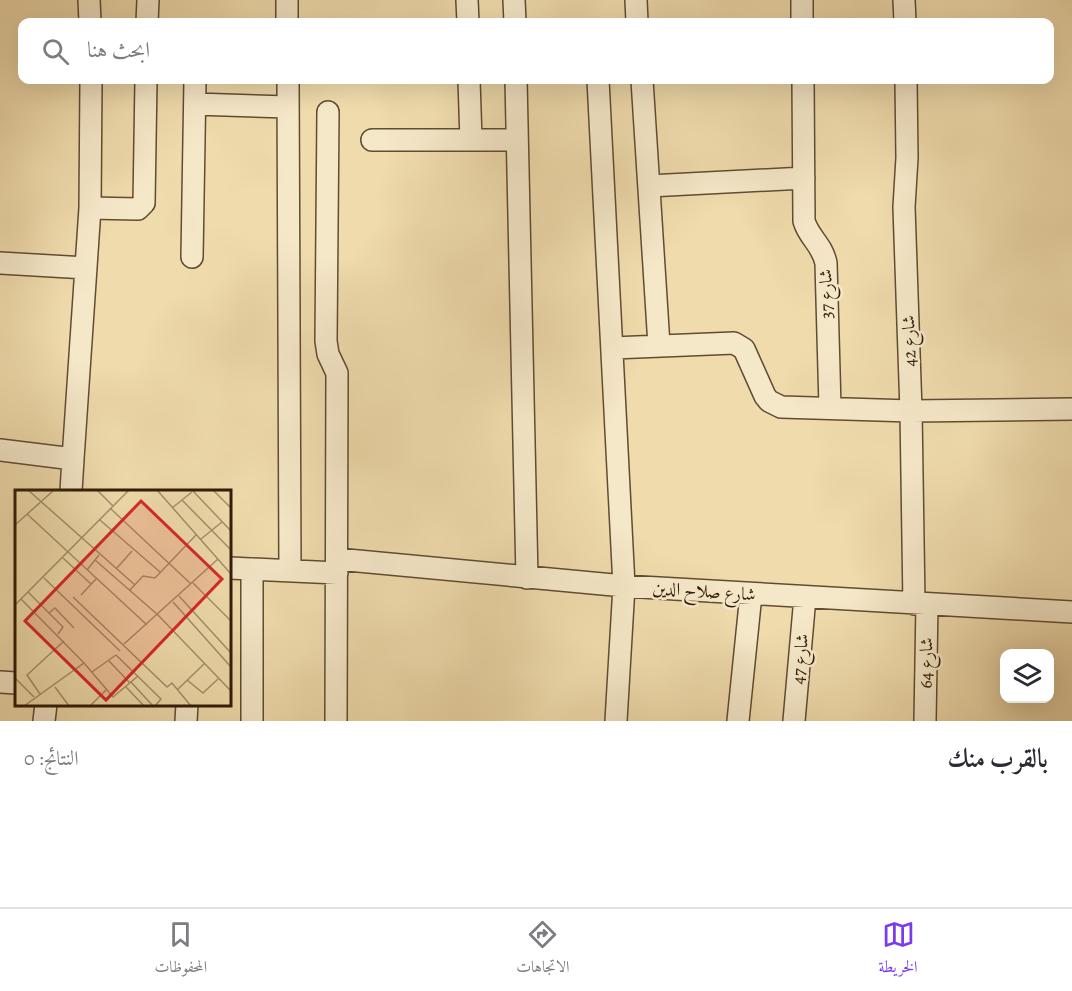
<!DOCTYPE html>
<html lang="ar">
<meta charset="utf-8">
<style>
:root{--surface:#fff;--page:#f7f7f7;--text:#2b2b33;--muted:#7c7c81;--line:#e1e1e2;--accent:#7c3aed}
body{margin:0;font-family:Alegreya,Amiri,serif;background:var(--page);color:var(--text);direction:rtl}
.controls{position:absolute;right:18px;bottom:18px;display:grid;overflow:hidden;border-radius:12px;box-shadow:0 6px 24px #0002}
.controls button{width:54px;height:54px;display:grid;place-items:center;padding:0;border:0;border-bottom:2px solid var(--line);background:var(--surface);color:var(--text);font:30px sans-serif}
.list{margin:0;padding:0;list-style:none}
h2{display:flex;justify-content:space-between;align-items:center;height:78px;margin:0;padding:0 24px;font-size:26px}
h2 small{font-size:20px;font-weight:400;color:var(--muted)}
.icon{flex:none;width:33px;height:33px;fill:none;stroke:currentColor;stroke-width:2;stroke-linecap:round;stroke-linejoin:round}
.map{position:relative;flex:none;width:1072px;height:721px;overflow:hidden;direction:ltr}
.search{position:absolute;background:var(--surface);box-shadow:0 6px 24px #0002;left:18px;right:18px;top:18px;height:66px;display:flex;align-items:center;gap:15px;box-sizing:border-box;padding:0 21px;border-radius:12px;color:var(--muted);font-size:22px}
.sheet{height:186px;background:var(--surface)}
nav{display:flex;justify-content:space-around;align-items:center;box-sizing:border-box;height:84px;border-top:2px solid var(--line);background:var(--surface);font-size:16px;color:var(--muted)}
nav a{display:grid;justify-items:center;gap:3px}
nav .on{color:var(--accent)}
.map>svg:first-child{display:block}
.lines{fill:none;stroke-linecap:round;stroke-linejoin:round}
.minor-casing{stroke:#604c32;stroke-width:24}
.minor{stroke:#f5e8c9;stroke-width:21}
.labels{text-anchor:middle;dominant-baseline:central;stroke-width:5;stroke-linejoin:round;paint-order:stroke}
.street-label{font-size:18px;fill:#301c09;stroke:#f5e8c9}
.inset-road{fill:none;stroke:#a38f6b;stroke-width:1.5}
.view{fill:#d62828;fill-opacity:0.15;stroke:#d62828;stroke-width:3}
.inset-edge{fill:none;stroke:#301c09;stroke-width:3}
</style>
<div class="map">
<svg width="1072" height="721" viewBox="0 0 1072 721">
<rect width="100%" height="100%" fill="#efdbac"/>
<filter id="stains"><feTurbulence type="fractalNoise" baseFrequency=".00333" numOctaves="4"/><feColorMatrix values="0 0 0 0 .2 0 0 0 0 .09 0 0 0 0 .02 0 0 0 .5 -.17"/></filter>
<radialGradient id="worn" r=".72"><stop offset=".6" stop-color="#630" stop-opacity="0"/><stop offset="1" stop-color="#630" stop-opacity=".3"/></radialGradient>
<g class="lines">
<defs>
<path id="minor" d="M89,0L90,22
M287,0V22
M467,0L468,22
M514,0L515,22
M636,0L637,22
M802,0V22
M904,0L905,22
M147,22L148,0
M288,80L290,571
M469,80L471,140
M516,80L527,578
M598,80L624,586L616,721
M642,80L659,345
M803,80L804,221C809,238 822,244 826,263L830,407
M906,80L907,158L904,207L911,411L914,604
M195,104L288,107
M328,112L326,341L328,354L337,373L336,721
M372,140H517
M649,186L804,178
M90,208L138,209L144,203L146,80
M192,257L195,80
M0,263L86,268
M613,348L734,343L744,349L765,396L769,401L781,407L911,411L1072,409
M0,450L73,459L71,491
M73,459L90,208L91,80
M337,559L624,586L1072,612
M230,568L337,573
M0,682L16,683
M44,721L46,704
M186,721L187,704
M252,721V569
M738,721L751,594
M794,721L805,597
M925,721L927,604"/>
</defs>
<!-- minor casing -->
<use href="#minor" class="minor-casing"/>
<!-- minor -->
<use href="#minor" class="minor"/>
</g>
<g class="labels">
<!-- street labels -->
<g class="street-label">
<text transform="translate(826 294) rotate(-92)">شارع 37</text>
<text transform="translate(909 341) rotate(-92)">شارع 42</text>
<text transform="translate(704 591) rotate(4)">شارع صلاح الدين</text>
<text transform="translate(800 659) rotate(-85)">شارع 47</text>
<text transform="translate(926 663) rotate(-89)">شارع 64</text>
</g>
</g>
<!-- overview -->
<g transform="translate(15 490)">
<rect width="216" height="216" fill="#efdbac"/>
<path class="inset-road" d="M13,0L120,95M82,0L98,16M142,0L216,84M198,0L216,18M178,1L216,41M167,10L216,60M157,18L177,2M96,19L176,94M12,24L132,135M85,30L145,82M0,35L39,0M186,49L207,32M48,68L76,94M80,70L143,125L216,201M101,79L117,61M72,80L84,65M29,88L105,161M178,93L216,131M115,100L128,86L140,88L181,45M13,102L48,137L43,144M66,105L81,89M164,106L216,163M58,107L152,197L157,193L176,216M6,109L69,173M158,112L216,177M0,115L114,0M34,123L40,118L59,138M109,154L203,69M101,165L146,209L140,216M94,171L115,193M77,182L101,165M0,188L19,207M172,190L188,203L203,189M116,192L138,216M40,197L54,216M111,197L129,216M162,200L189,174M25,204L12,185L49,151M9,216L69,173L98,207L123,186M75,216L91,200"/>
<path class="view" d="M126,11L207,89L91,210L10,131Z"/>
<rect width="216" height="216" class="inset-edge"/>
</g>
<rect width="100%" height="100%" filter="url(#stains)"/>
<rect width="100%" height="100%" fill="url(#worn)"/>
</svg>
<div class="controls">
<button><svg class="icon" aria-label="layers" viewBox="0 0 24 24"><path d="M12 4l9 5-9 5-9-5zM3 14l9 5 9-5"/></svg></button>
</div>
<div class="search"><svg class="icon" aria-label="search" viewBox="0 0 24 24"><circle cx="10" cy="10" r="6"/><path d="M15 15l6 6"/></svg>ابحث هنا</div>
</div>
<section class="sheet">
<h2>بالقرب منك<small>النتائج: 0</small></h2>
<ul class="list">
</ul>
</section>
<nav>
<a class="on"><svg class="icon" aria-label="map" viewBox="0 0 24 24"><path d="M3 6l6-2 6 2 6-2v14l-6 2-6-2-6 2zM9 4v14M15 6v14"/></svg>الخريطة</a>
<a><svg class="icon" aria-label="directions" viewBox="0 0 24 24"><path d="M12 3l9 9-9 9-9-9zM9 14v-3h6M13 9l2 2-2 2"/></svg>الاتجاهات</a>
<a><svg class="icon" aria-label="saved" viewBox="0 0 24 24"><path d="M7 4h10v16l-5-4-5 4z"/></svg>المحفوظات</a>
</nav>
